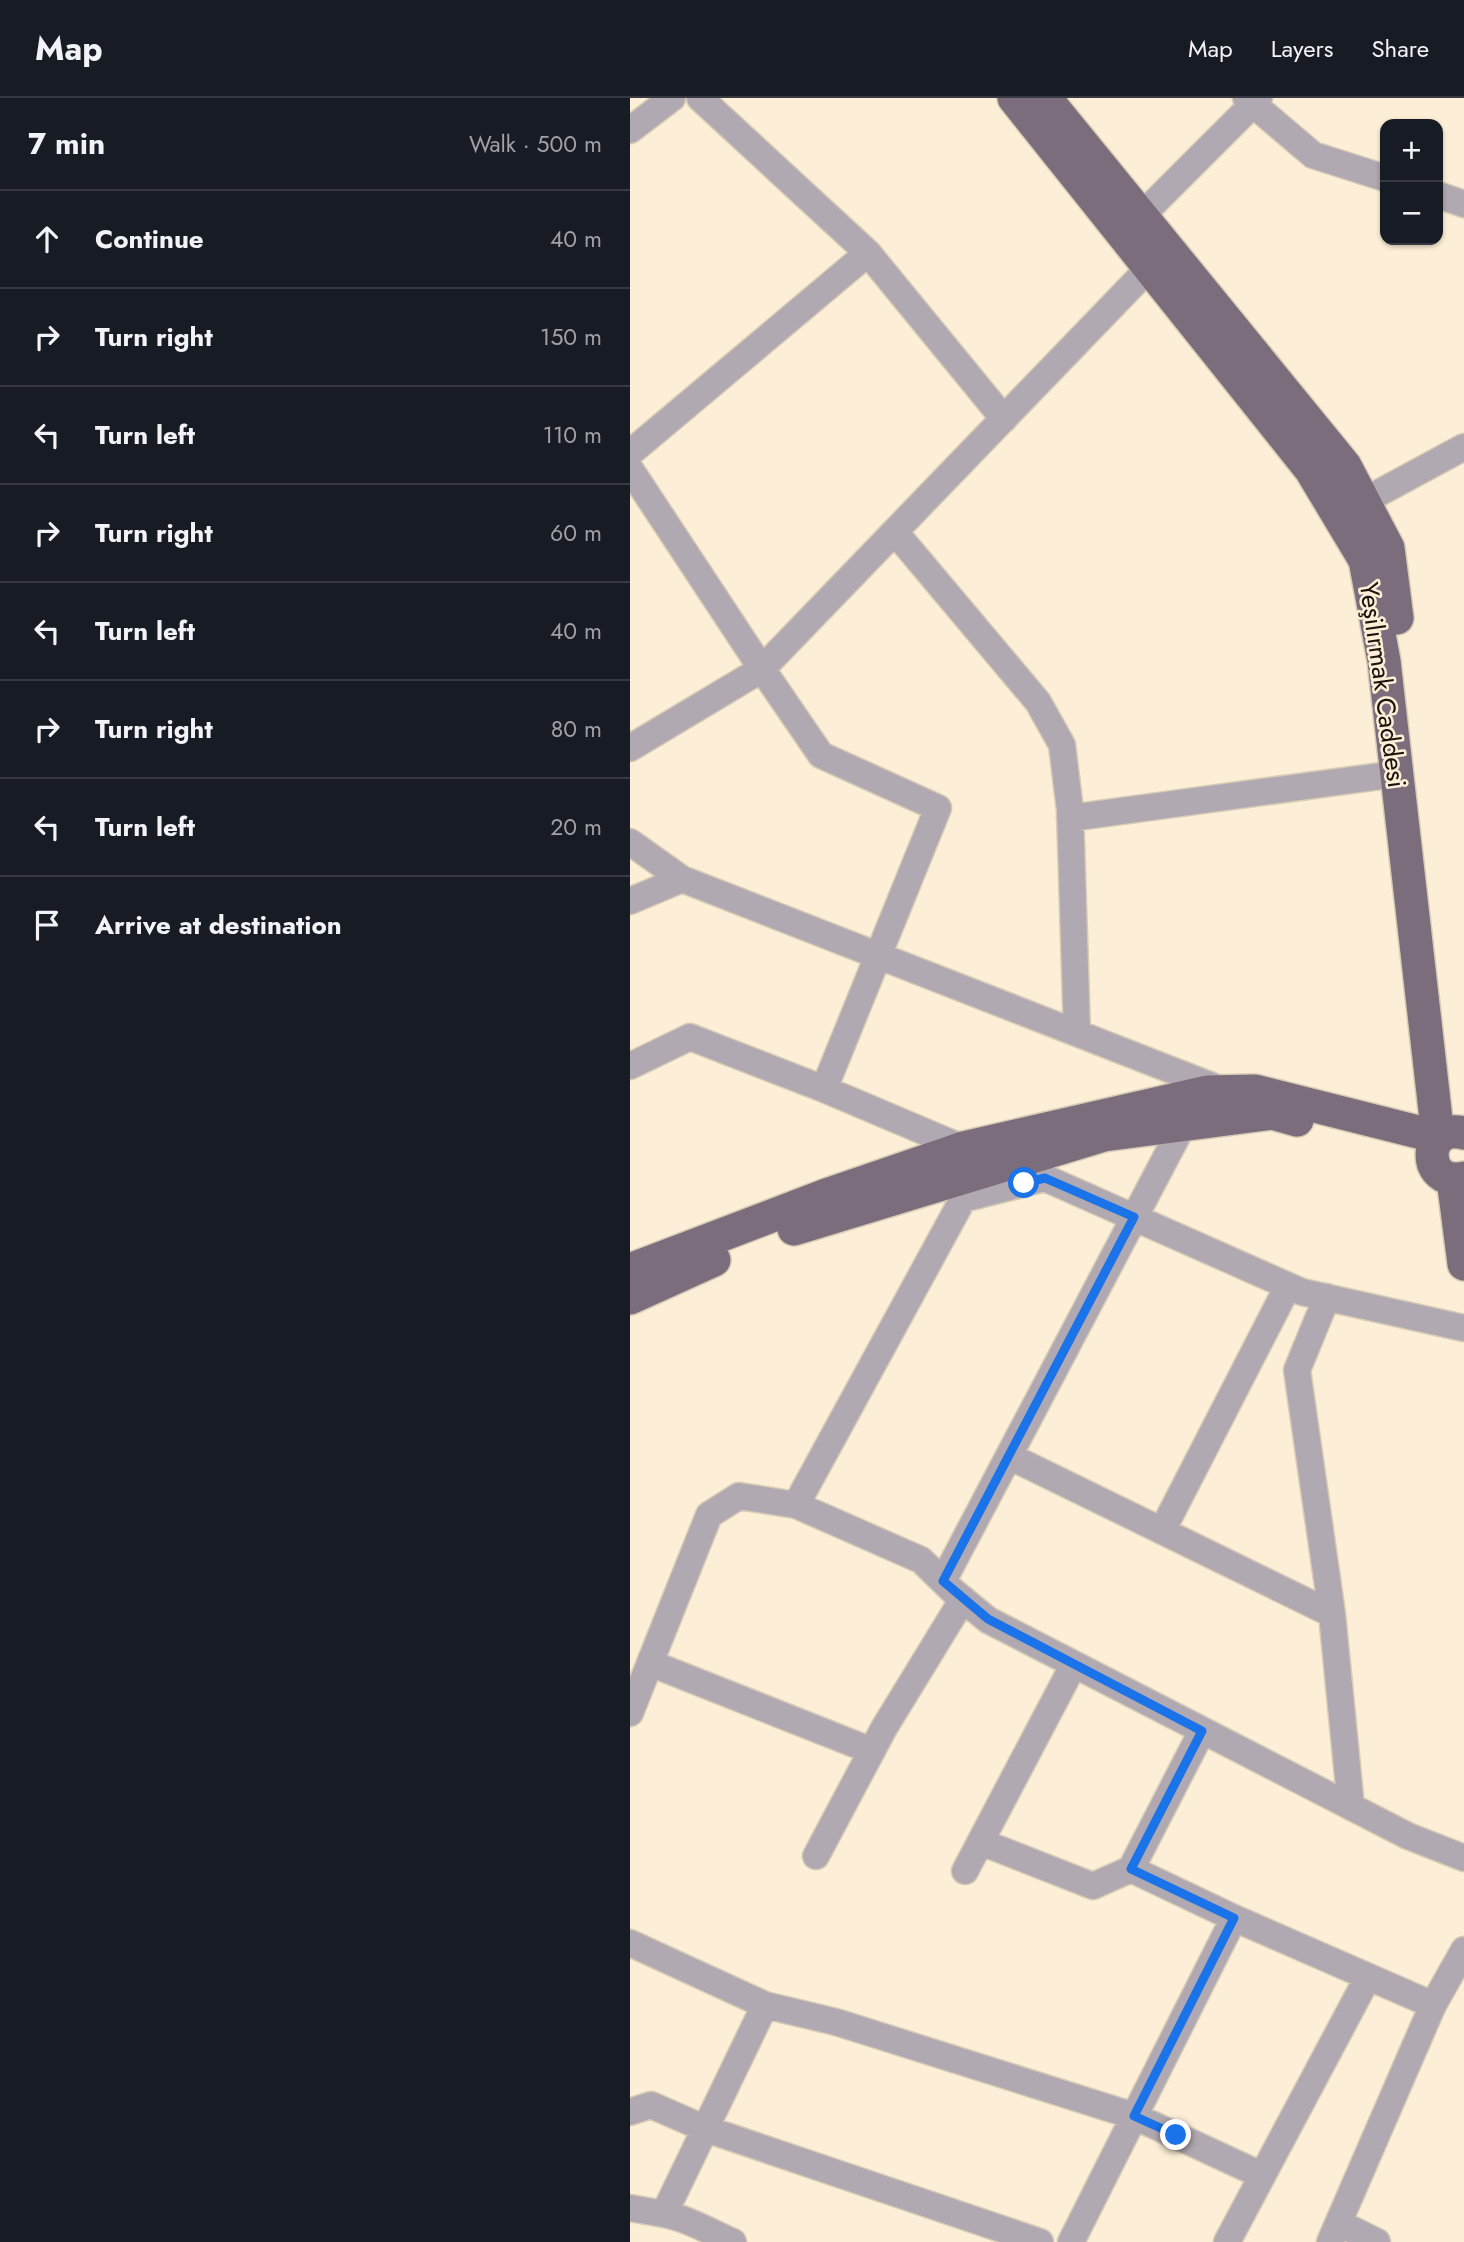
<!DOCTYPE html>
<meta charset="utf-8">
<style>
:root{--surface:#171b24;--page:#242831;--text:#f1f3f6;--muted:#9ea1a6;--line:#363941}
body{margin:0;font-family:Jost,sans-serif;background:var(--page);color:var(--text)}
.controls{position:absolute;right:21px;top:21px;display:grid;overflow:hidden;border-radius:14px;box-shadow:0 2px 5px #0004}
.controls button{width:63px;height:63px;display:grid;place-items:center;padding:0;border:0;border-bottom:2px solid var(--line);background:var(--surface);color:var(--text);font:35px sans-serif}
.stop{position:absolute;width:21px;height:21px;margin:-16px;border:5px solid #1a73e8;border-radius:50%;background:#fff}
.stop.end{background:#1a73e8;border-color:#fff;box-shadow:0 2px 7px #0008}
.list{margin:0;padding:0;list-style:none}
h2{display:flex;justify-content:space-between;align-items:center;height:91px;margin:0;padding:0 28px;font-size:30px}
h2 small{font-size:23px;font-weight:400;color:var(--muted)}
.list li{display:grid;grid-template-columns:46px 1fr auto;gap:21px;align-items:center;box-sizing:border-box;height:98px;padding:0 28px;border-top:2px solid var(--line)}
.list b{display:block;font-size:26px;white-space:nowrap}
.list em{font-size:23px;font-style:normal;color:var(--muted)}
.icon{flex:none;width:38px;height:38px;fill:none;stroke:currentColor;stroke-width:2;stroke-linecap:round;stroke-linejoin:round}
.map{position:relative;flex:none;width:834px;height:2144px;overflow:hidden}
header{display:flex;align-items:center;gap:42px;box-sizing:border-box;height:98px;padding:0 35px;background:var(--surface);border-bottom:2px solid var(--line)}
header strong{font-size:33px}
nav{display:flex;gap:38px;margin-inline-start:auto;font-size:24px}
main{display:flex}
aside{flex:1;background:var(--surface)}
.map>svg:first-child{display:block}
.lines{fill:none;stroke-linecap:round;stroke-linejoin:round}
.minor-casing{stroke:#d8ccb6;stroke-width:29}
.major-casing{stroke:#d8ccb6;stroke-width:36}
.minor{stroke:#b1a9b1;stroke-width:26}
.major{stroke:#7c6d7c;stroke-width:33}
.route{stroke:#1a73e8;stroke-width:9}
.labels{text-anchor:middle;dominant-baseline:central;stroke-width:5;stroke-linejoin:round;paint-order:stroke}
.street-label{font-size:26px;fill:#18130b;stroke:#fdefd7}
</style>
<header>
<strong>Map</strong>
<nav><a>Map</a><a>Layers</a><a>Share</a></nav>
</header>
<main>
<aside>
<h2>7 min<small>Walk · 500 m</small></h2>
<ul class="list">
<li><svg class="icon" aria-label="ahead" viewBox="0 0 24 24"><path d="M12 20V5M6 11l6-6 6 6"/></svg><div><b>Continue</b></div><em>40 m</em></li>
<li><svg class="icon" aria-label="right" viewBox="0 0 24 24"><path d="M7 20v-9h11M14 6l5 5-5 5"/></svg><div><b>Turn right</b></div><em>150 m</em></li>
<li><svg class="icon" aria-label="left" viewBox="0 0 24 24"><path d="M17 20v-9H6M10 6l-5 5 5 5"/></svg><div><b>Turn left</b></div><em>110 m</em></li>
<li><svg class="icon" aria-label="right" viewBox="0 0 24 24"><path d="M7 20v-9h11M14 6l5 5-5 5"/></svg><div><b>Turn right</b></div><em>60 m</em></li>
<li><svg class="icon" aria-label="left" viewBox="0 0 24 24"><path d="M17 20v-9H6M10 6l-5 5 5 5"/></svg><div><b>Turn left</b></div><em>40 m</em></li>
<li><svg class="icon" aria-label="right" viewBox="0 0 24 24"><path d="M7 20v-9h11M14 6l5 5-5 5"/></svg><div><b>Turn right</b></div><em>80 m</em></li>
<li><svg class="icon" aria-label="left" viewBox="0 0 24 24"><path d="M17 20v-9H6M10 6l-5 5 5 5"/></svg><div><b>Turn left</b></div><em>20 m</em></li>
<li><svg class="icon" aria-label="arrive" viewBox="0 0 24 24"><path d="M6 21V4h12l-3 4 3 4H6"/></svg><div><b>Arrive at destination</b></div></li>
</ul>
</aside>
<div class="map">
<svg width="834" height="2144" viewBox="0 0 834 2144">
<rect width="100%" height="100%" fill="#fdefd7"/>
<g class="lines">
<defs>
<path id="minor" d="M70,0L238,155L374,321
M616,0L683,57L755,80
M0,32L42,0
M808,97L834,106
M511,118L629,0
M0,355L238,155
M0,371L132,571L191,657L308,710L194,991
M734,403L834,349
M265,434L408,604L432,647L440,712L447,935
M0,650L132,571L519,170
M440,720L766,676
M0,744L52,781
M0,803L52,781L595,993
M0,968L60,939L194,991L333,1050
M697,1199L667,1272L702,1516L721,1709
M379,1358L702,1516
M166,1407L333,1101L415,1080L672,1194L834,1230
M532,1433L658,1188
M313,1483L553,1027
M25,1567L242,1653
M0,1615L79,1417L109,1398L166,1407L291,1462L324,1494L358,1522L778,1738L834,1760
M572,1633L501,1771L604,1820L803,1907L834,1852
M351,1744L463,1788L501,1771
M186,1758L254,1630L333,1501
M335,1773L444,1566
M0,1845L135,1907L34,2116L0,2110
M135,1907L206,1924L504,2018L631,2077
M0,2014L21,2007L76,2031L410,2144
M34,2116C59,2121 80,2134 103,2144
M709,2125L747,2144
M441,2144L604,1820
M597,2144L738,1879
M700,2144L803,1907"/>
<path id="major" d="M415,0L715,368L758,450L767,520
M834,1035C791,1024 792,1090 834,1080
M823,1081L834,1166
M164,1131L474,1037L642,1015L667,1022
M0,1172L199,1096L333,1050L577,994L625,993L808,1039L754,563L735,462L681,372L384,0
M0,1200L84,1162"/>
</defs>
<!-- minor casing -->
<use href="#minor" class="minor-casing"/>
<!-- major casing -->
<use href="#major" class="major-casing"/>
<!-- minor -->
<use href="#minor" class="minor"/>
<!-- major -->
<use href="#major" class="major"/>
</g>
<g class="lines">
<!-- route -->
<path class="route" d="M394,1085L415,1080L504,1119L313,1483L358,1521L572,1633L501,1771L604,1820L504,2018L546,2037"/>
</g>
<g class="labels">
<!-- street labels -->
<g class="street-label">
<text transform="translate(753 587) rotate(82)">Yeşilırmak Caddesi</text>
</g>
</g>
</svg>
<div class="controls">
<button>+</button>
<button>−</button>
</div>
<div class="stop" style="left:394px;top:1085px"></div>
<div class="stop end" style="left:546px;top:2037px"></div>
</div>
</main>
